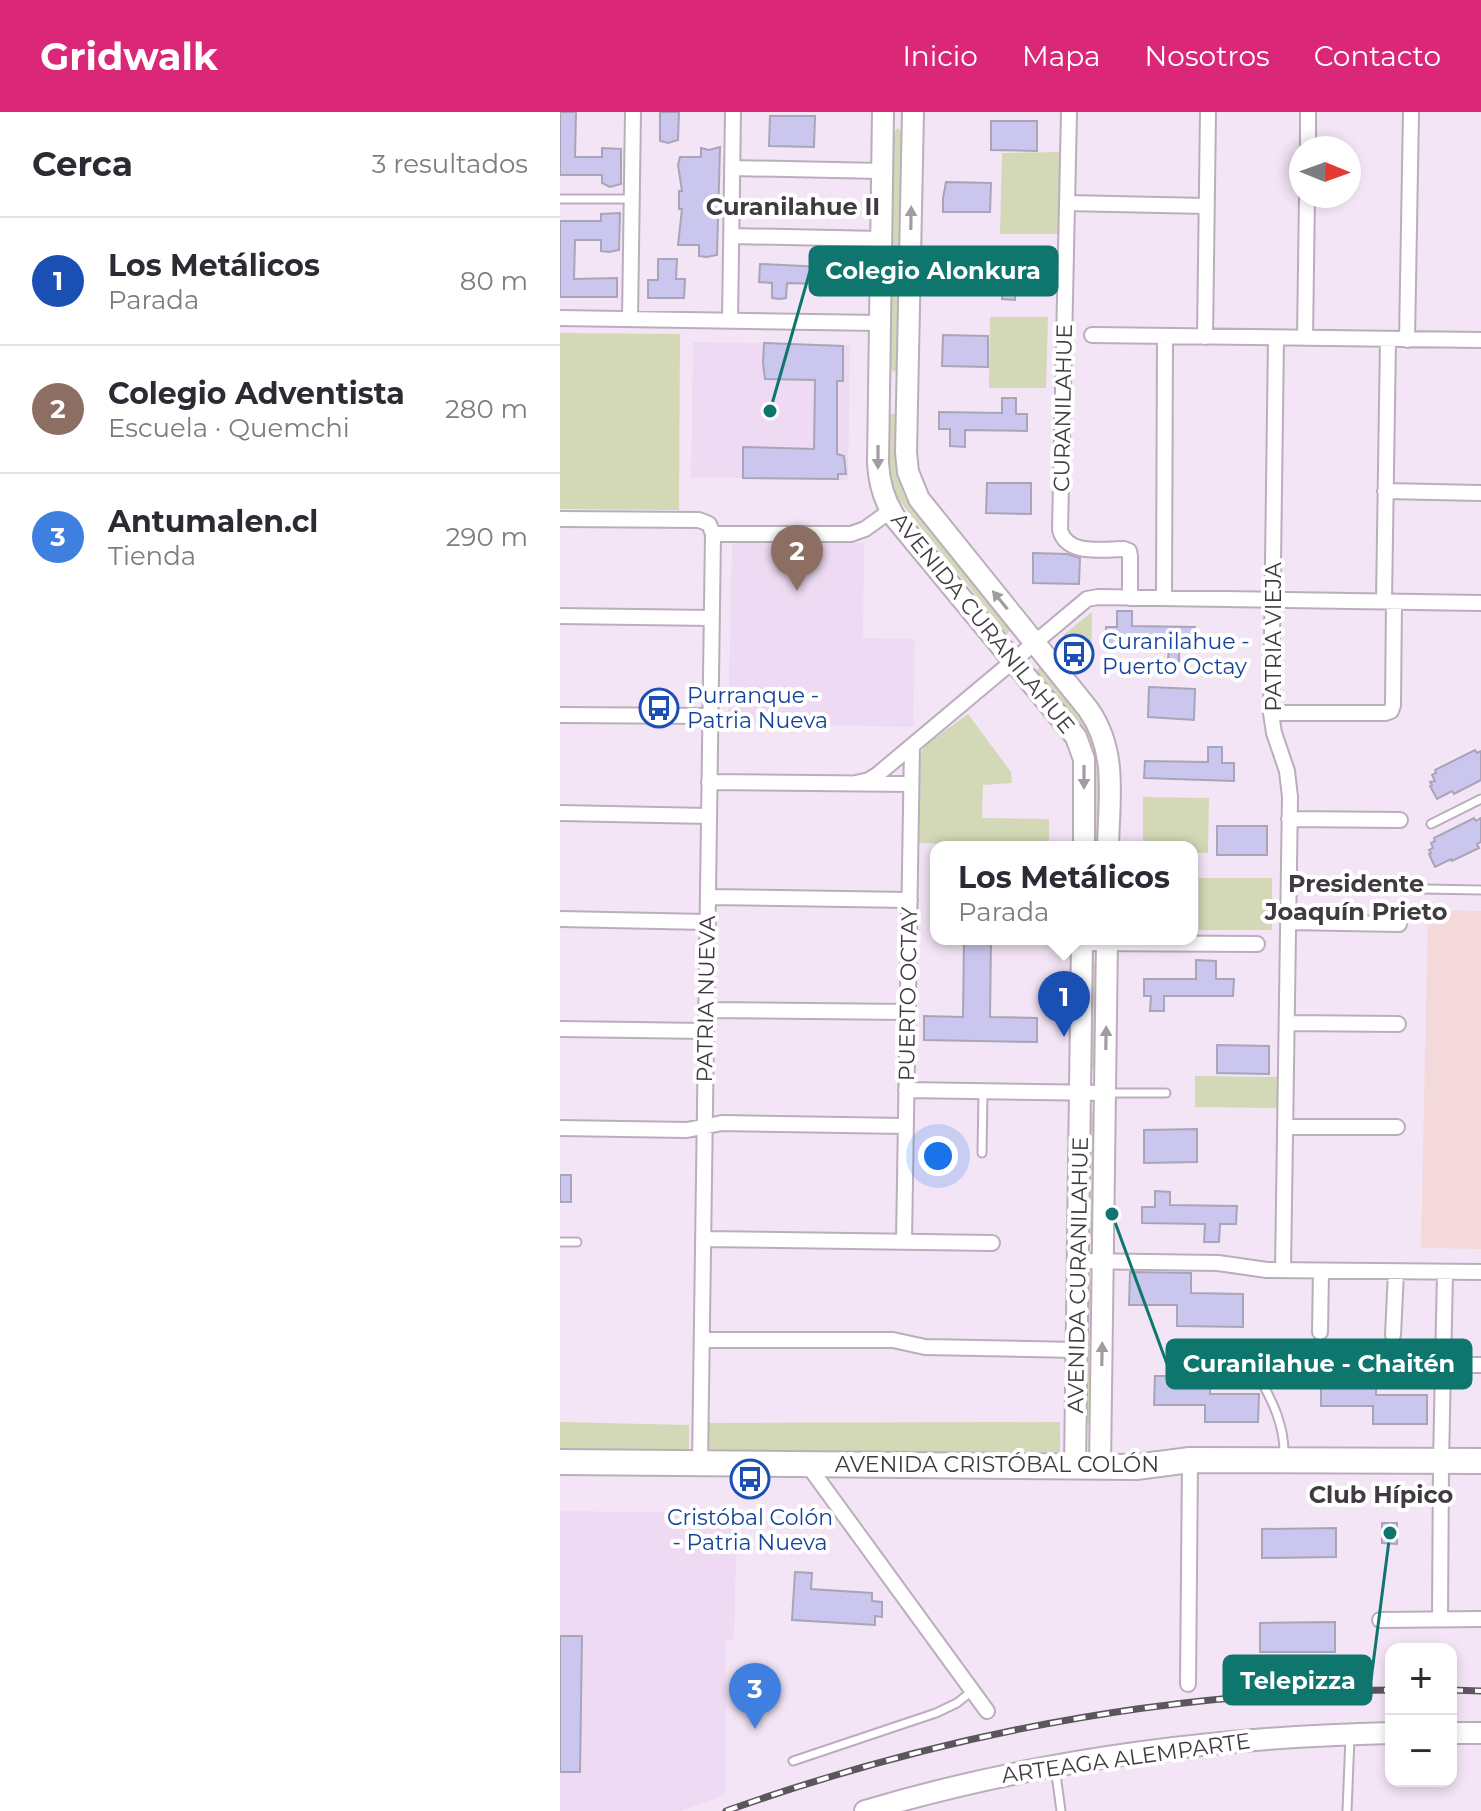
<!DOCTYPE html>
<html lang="es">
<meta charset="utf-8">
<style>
:root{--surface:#fff;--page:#f2f2f3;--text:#2b2b33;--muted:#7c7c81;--line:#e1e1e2;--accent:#db2777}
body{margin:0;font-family:Montserrat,sans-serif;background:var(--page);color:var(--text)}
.controls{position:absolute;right:24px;bottom:24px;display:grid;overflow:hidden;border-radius:16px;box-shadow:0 4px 12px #0003}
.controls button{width:72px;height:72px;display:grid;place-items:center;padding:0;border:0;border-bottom:2px solid var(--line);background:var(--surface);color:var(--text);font:40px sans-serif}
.compass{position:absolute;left:729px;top:24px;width:72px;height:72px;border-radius:50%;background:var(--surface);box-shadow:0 4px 12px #0003;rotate:91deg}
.you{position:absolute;left:378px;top:1044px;width:28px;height:28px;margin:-20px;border:6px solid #fff;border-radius:50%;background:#1a73e8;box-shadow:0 0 0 12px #1a73e833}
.badge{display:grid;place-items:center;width:52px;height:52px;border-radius:50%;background:var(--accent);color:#fff;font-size:26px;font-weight:700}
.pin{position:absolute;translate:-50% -66px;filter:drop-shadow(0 2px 4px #0008)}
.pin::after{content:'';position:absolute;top:42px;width:28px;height:24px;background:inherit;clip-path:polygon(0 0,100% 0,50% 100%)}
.popup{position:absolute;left:370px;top:729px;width:268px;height:104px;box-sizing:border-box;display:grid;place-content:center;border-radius:16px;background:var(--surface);filter:drop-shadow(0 2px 6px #0005);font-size:26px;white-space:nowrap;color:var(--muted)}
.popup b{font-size:30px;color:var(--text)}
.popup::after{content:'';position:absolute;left:50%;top:100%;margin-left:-16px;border:16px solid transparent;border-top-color:var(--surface)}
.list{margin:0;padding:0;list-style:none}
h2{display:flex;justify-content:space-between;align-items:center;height:104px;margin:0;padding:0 32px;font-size:34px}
h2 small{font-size:26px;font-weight:400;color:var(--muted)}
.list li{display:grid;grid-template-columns:52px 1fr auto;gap:24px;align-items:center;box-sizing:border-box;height:128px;padding:0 32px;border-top:2px solid var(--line)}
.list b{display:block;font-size:30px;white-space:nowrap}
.list p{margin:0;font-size:26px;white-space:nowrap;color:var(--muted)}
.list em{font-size:26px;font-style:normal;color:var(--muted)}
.map{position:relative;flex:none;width:921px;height:1699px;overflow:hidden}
header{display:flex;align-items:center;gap:48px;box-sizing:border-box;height:112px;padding:0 40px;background:var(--accent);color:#fff}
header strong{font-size:38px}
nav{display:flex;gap:44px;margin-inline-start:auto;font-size:28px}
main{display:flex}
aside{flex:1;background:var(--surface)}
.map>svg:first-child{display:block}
.commercial{fill:#f4d9db}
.built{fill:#eedaf2}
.green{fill:#d3d8b6}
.building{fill:#cbc6ed;stroke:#a8a5b9;stroke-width:2}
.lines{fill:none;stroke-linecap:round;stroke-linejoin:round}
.lane-casing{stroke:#bbadbd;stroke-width:11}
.street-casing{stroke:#bbadbd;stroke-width:18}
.secondary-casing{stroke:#bbadbd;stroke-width:24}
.primary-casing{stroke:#bbadbd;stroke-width:28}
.lane{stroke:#fff;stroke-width:7}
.street{stroke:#fff;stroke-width:14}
.secondary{stroke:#fff;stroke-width:20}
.primary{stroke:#fff;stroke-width:24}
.rail-casing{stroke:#5d555e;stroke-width:7}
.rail{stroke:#fff;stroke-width:4;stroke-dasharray:12;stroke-linecap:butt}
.oneway{fill:#a09ca0}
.labels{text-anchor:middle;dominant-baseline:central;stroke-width:8;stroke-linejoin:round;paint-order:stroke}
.street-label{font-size:22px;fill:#403a41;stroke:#fff}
.transit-label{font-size:22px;fill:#164399;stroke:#fff;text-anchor:start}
.neighbourhood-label{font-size:24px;font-weight:bold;fill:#403a41;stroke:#fff}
.leader{fill:none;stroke:#0f766e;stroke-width:3}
.callout-dot{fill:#0f766e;stroke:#fff;stroke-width:3}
.callout{fill:#0f766e;stroke:#0f766e;stroke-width:3}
.callout-label{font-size:24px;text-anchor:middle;font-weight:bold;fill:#fff}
</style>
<header>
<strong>Gridwalk</strong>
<nav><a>Inicio</a><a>Mapa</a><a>Nosotros</a><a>Contacto</a></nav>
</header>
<main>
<aside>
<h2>Cerca<small>3 resultados</small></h2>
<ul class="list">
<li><span class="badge" style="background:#1a4fb4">1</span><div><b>Los Metálicos</b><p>Parada</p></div><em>80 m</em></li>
<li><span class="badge" style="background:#8d6e63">2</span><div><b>Colegio Adventista</b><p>Escuela · Quemchi</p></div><em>280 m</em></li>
<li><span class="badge" style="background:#3f7fe0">3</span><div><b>Antumalen.cl</b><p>Tienda</p></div><em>290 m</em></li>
</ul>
</aside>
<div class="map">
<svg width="921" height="1699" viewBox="0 0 921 1699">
<rect width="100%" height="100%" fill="#f4e5f6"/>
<!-- commercial -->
<path class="commercial" d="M868,798L921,799V1137L861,1136Z"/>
<!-- built -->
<path class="built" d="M133,230L290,233L288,368L131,365Z
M172,431H304L303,526L355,527L353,615L168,611Z
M0,1399L177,1401L174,1528L166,1529L165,1683L121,1699H0Z"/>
<!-- green -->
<path class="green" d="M338,16L342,21L339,126V256L334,260L329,255L332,22Z
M500,40L502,41L501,122H440L442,41Z
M430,205H488L486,276H429Z
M0,221L120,222L119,398L0,397Z
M335,301L337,304C336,341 331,364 352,397L452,516L447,522L338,387C326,360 328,337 328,308L330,303Z
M532,500L531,556L503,523Z
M481,553L529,612L540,647V735H532L533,644L529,627L513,603L478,562L477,558Z
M408,602L451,660L452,671L423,673L422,706L489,707V735L359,731V645L365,633Z
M583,685L649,686L648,741H632V735H583Z
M639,766H712V818H639Z
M535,849L538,851L536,958L531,957L529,952V854Z
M635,964L718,965V996L635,995Z
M531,1000L534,1001L538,1004L534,1126L528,1123L529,1004Z
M528,1167H531L534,1170L533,1308L531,1313H528L525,1308L526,1170Z
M0,1310L129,1313V1338L0,1337Z
M500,1310V1340L149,1339V1311Z"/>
<!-- building -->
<path class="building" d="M0,0H16L15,45H42V36L61,37V72L50,75L42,71V63H0Z
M100,0H119L118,28L108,31L100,29Z
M210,4H255L254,35L209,34Z
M431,9H477V39L431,38Z
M160,35L157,143L147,145L139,144V133H118L122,97H119V79H122L118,53L120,45H141V36L149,38Z
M386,70L431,71L430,100H383V86Z
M60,101L59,138L49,140L41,139V128H15L14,167L57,166V185H0V109H41V102Z
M391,138H406L405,153L469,154V172H456L455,188L442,187V172L378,171L379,153H391Z
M264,139H278V154L291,155L290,173L227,171L226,186L219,187L212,186V171L199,170L200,152L264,155Z
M98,147H117L116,167H125L124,186H88V168H98Z
M383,223L428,224V255L382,254Z
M204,231L283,234V269H277V342L284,344L286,362H278V367L183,366V335L254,337L255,268L205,267L203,251Z
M442,286H456V302H467V319L405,318V335L390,334V317H379V300L442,301Z
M427,371H471V402L426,401Z
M473,441L507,442L520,446L519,472L473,471Z
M557,499H572V514L635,515V533L619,532V549H608L609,533L565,532V534H545L546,515H557Z
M589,575L635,577L634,608L588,605Z
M648,635H662V651H674V669L584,666L585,649L648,650Z
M915,638L917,641L921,639V668L894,682L892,679L877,687L870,674L872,673L870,670L875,669L872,663L876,661L875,658Z
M914,706L916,709L921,706V730L917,732L919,736L892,749L891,747L875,755L869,742L871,741L869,738L873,736L871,731L875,729L874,726Z
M657,714H707V743H657Z
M404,827H431L430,905L477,906V930L364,928V904L403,905Z
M636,848L656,849V867H674L673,884H604V899H590L591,884H584V867H636Z
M657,933L709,934V962L657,961Z
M637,1017V1050L584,1051V1018Z
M0,1063H11V1090H0Z
M595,1079L610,1080V1093L677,1094L676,1112H660L659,1130H644L645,1112L582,1111V1095H595Z
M570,1160L631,1161V1181L683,1182V1215L617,1214V1193H569Z
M595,1264H650V1282H699L698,1310H645V1293H594Z
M761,1266H816V1283H867V1312H813V1294H761Z
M822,1411H837V1432L822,1431Z
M776,1416V1445L702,1446V1417Z
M235,1460L252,1461L251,1477L312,1481V1489L322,1490V1505L315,1504V1513L232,1508Z
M775,1510V1540H700V1511Z
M0,1524H22L20,1660H0Z"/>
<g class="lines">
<defs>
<path id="lane" d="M0,87H72
M871,712L921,687
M864,777L921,778
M547,981H606
M422,1041L423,979
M0,1130H17
M673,1262L699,1265C713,1290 725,1315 724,1344
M233,1649L376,1601L397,1591L412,1579
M495,1655L501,1699
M787,1699L790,1625"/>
<path id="street" d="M509,0L500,418C507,444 543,437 564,437L569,439L570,444V486
M748,36V0
M172,56L322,59
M507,91L646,94
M171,124L321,127
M0,206L320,211
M70,207L73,0
M170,209L173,0
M532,223L921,228
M645,225L648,0
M716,226L711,601L714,621L727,659L730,685L723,1158
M745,226L747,84
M847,228L851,0
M825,379L921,381
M0,407L139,408L149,412L153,422L140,1352
M153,422H291L305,417L330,399
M604,486L605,224
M824,489L828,227
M0,504L152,506
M711,601H825L831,599L833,593L834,490
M0,603L150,604
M149,670L351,672
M296,671L309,668L317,663L527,487L538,485L921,491
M0,701L149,704
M729,707L840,708
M148,785L350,788
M0,807L147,810
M728,810L839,812
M522,831L697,832
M146,898L348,900
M727,911L838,912
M0,917L146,919
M346,978L545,981
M725,1015H837
M0,1016L127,1018L162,1011L346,1014
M143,1127L432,1131
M344,1130L352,634
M518,1149L658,1151L707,1158L921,1160
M760,1220L761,1159
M833,1223L836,1160
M142,1228H333L365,1235L517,1238
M883,1253H921
M247,1352L427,1599
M880,1507L881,1350L885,1160
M820,1508L921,1507
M628,1572L630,1348"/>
<path id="secondary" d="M323,0L318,351C319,372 324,389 336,407L516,625L524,647V735
M353,0L346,340L348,360L359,387L528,597C558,639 549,686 548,735
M515,1354L522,827
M540,1355L547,827
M891,1621H921
M305,1699C476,1648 653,1625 831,1621"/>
<path id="primary" d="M0,1350L576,1355L630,1348L921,1349"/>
</defs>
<!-- lane casing -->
<use href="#lane" class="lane-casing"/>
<!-- street casing -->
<use href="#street" class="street-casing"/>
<!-- secondary casing -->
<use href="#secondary" class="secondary-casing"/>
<!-- primary casing -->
<use href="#primary" class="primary-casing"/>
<!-- lane -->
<use href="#lane" class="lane"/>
<!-- street -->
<use href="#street" class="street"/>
<!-- secondary -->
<use href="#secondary" class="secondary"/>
<!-- primary -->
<use href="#primary" class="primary"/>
<defs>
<path id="rail" d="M891,1578L921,1579
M166,1699C379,1623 604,1580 831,1578"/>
</defs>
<!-- rail casing -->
<use href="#rail" class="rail-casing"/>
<!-- rail -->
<use href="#rail" class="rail"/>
</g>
<!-- one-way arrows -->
<defs><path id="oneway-solid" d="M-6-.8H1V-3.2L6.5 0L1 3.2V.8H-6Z" transform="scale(2)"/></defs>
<g class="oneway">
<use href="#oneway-solid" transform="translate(351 106) rotate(-89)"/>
<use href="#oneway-solid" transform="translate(318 345) rotate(90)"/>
<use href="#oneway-solid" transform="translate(440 488) rotate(-129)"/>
<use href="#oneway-solid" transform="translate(524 665) rotate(90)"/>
<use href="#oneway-solid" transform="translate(546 926) rotate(-89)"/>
<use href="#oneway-solid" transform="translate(542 1242) rotate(-89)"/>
</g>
<!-- icons -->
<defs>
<symbol id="bus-ring" viewBox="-11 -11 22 22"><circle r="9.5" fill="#fff" stroke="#1a4fb4" stroke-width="1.5"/><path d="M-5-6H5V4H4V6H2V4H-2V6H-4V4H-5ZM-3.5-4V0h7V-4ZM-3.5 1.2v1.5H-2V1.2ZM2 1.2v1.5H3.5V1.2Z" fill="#1a4fb4"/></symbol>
</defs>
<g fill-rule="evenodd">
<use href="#bus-ring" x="492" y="520" width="44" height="44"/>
<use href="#bus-ring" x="77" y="574" width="44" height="44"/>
<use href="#bus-ring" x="168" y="1345" width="44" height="44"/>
</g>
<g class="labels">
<!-- street labels -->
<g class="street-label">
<text transform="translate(503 296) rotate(-89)">CURANILAHUE</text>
<text transform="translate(423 511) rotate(51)">AVENIDA CURANILAHUE</text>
<text transform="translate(713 525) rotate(-90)">PATRIA VIEJA</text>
<text transform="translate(348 882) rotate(-89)">PUERTO OCTAY</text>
<text transform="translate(146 887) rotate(-89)">PATRIA NUEVA</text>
<text transform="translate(518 1163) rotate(-89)">AVENIDA CURANILAHUE</text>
<text x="437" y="1352">AVENIDA CRISTÓBAL COLÓN</text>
<text transform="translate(566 1646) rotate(-8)">ARTEAGA ALEMPARTE</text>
</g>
<!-- transit labels -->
<g class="transit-label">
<text x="542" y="529">Curanilahue -<tspan x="542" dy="25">Puerto Octay</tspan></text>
<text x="127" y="583">Purranque -<tspan x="127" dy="25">Patria Nueva</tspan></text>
<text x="190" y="1405" text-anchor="middle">Cristóbal Colón<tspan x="190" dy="25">- Patria Nueva</tspan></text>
</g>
<!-- neighbourhood labels -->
<g class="neighbourhood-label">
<text x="233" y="94">Curanilahue II</text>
<text x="796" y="771">Presidente<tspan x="796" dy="28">Joaquín Prieto</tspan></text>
<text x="821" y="1382">Club Hípico</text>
</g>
</g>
<!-- callouts -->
<path class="leader" d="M210 299L250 159M552 1102L607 1252M830 1421L811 1568"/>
<g class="callout-dot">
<circle cx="210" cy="299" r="8"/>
<circle cx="552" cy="1102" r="8"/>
<circle cx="830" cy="1421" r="8"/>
</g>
<g class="callout">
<rect x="250" y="135" width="247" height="48" rx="8"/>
<rect x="607" y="1228" width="304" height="48" rx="8"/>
<rect x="664" y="1544" width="147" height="48" rx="8"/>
</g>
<g class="callout-label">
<text x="373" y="167">Colegio Alonkura</text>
<text x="759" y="1260">Curanilahue - Chaitén</text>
<text x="738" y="1577">Telepizza</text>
</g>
</svg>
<div class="controls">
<button>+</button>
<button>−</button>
</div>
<svg class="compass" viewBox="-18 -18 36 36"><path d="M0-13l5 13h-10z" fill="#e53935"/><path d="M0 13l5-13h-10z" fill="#7c7c81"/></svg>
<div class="you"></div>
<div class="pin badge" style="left:504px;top:925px;background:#1a4fb4">1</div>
<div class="popup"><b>Los Metálicos</b>Parada</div>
<div class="pin badge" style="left:237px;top:479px;background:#8d6e63">2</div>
<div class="pin badge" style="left:195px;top:1617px;background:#3f7fe0">3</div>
</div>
</main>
